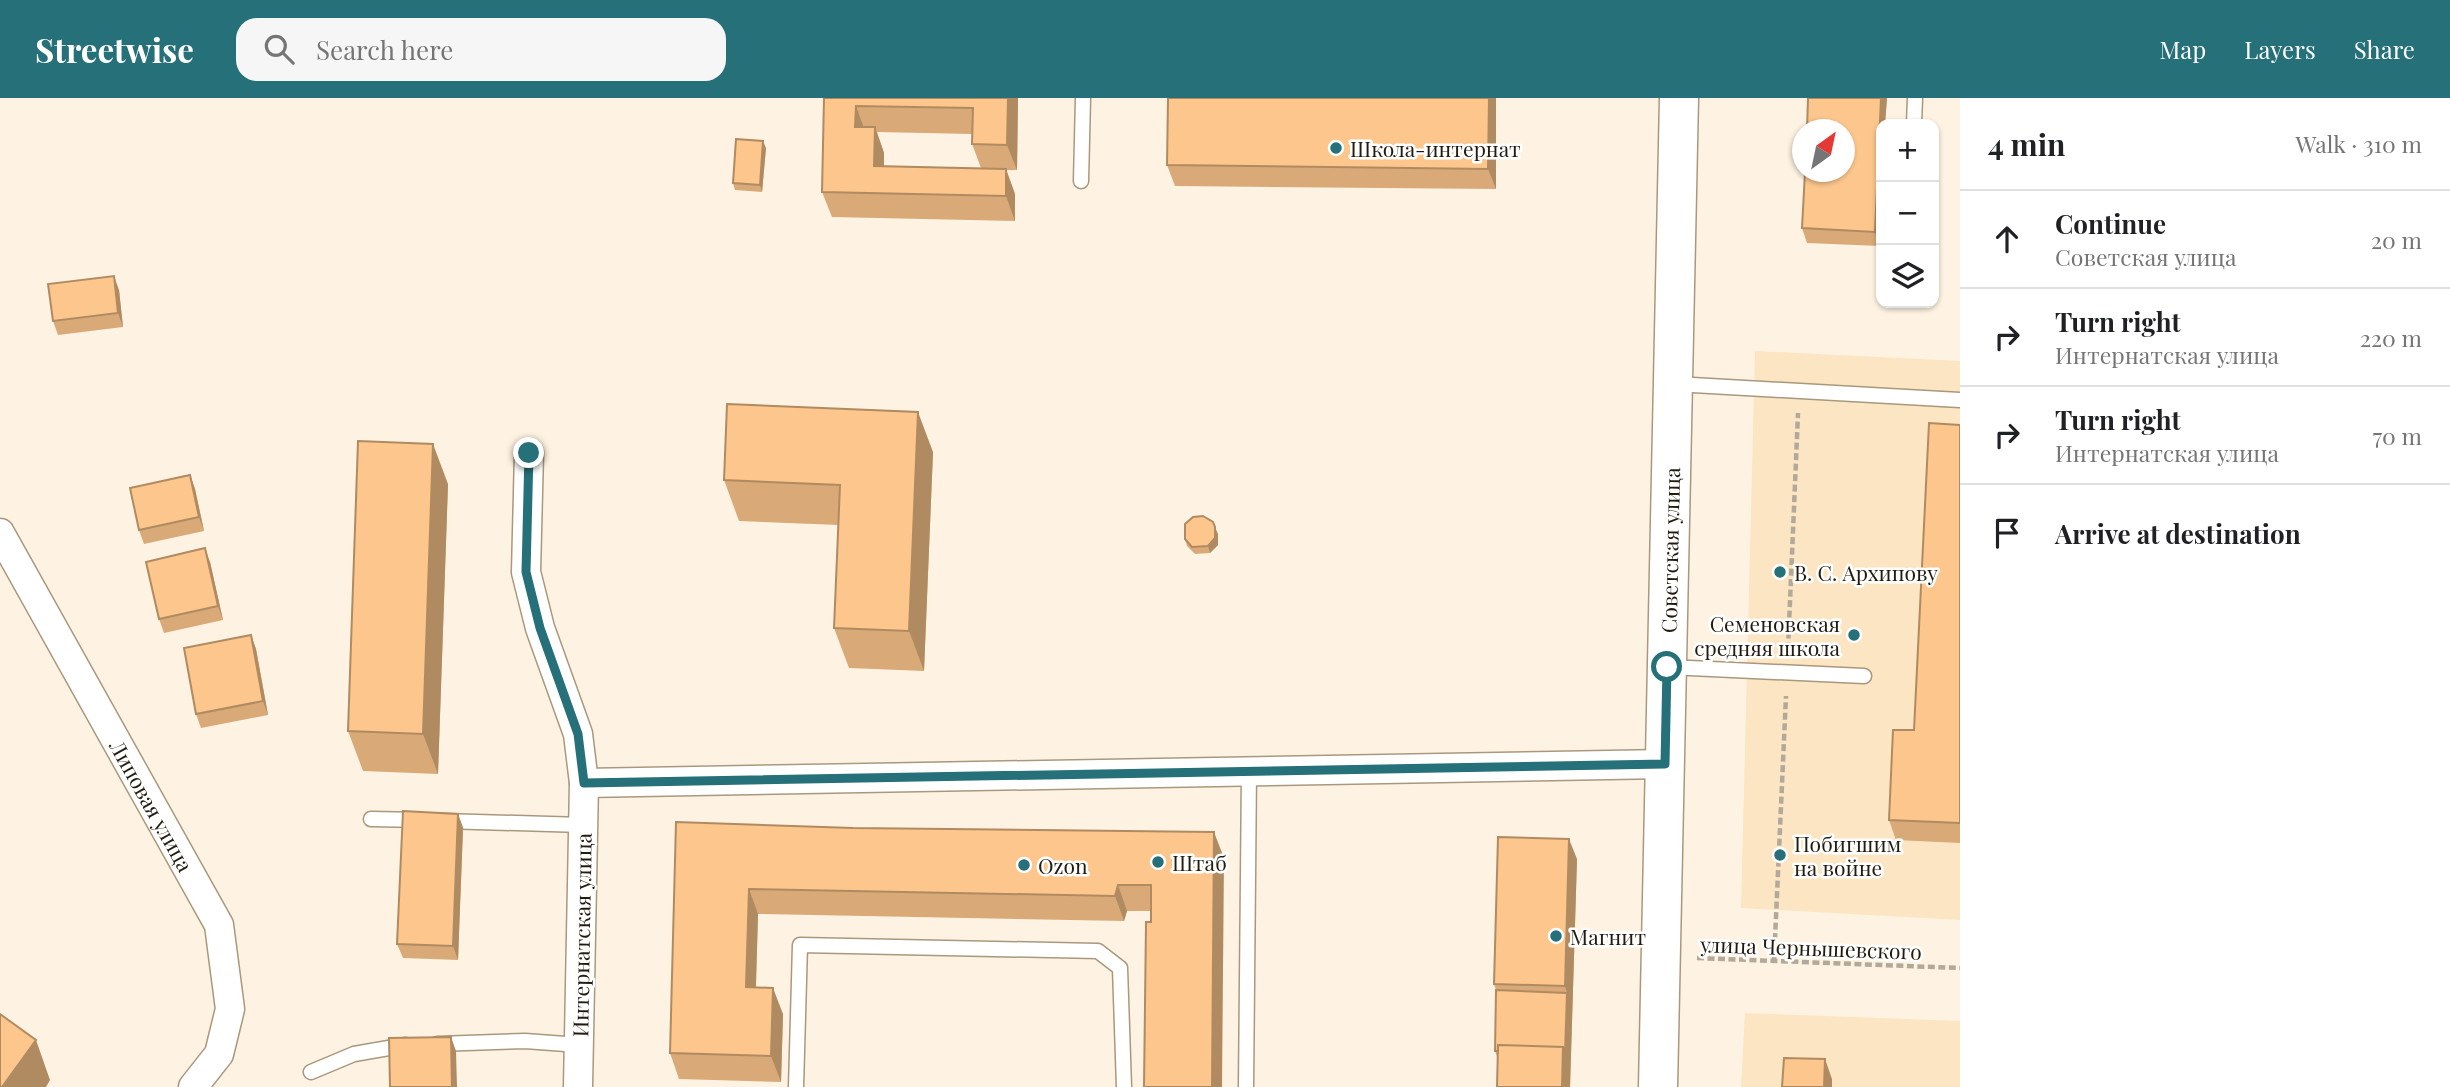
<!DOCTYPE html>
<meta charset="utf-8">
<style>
:root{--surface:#fff;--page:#f6f6f6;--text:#202124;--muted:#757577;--line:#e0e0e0;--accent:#267079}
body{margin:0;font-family:"Playfair Display",serif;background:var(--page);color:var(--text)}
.controls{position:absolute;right:21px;top:21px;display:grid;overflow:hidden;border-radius:14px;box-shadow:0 2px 5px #0004}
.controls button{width:63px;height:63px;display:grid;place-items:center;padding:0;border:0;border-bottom:2px solid var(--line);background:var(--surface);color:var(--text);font:35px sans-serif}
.compass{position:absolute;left:1792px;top:21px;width:63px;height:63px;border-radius:50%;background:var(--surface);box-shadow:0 2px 5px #0004;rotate:33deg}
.stop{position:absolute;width:21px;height:21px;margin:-16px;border:5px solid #267079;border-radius:50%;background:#fff}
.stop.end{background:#267079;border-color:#fff;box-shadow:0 2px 7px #0008}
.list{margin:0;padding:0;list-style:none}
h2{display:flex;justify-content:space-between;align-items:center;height:91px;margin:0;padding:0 28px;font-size:30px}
h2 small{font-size:23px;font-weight:400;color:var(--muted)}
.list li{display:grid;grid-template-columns:46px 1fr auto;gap:21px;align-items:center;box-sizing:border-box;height:98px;padding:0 28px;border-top:2px solid var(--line)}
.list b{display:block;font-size:26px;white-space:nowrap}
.list p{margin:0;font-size:23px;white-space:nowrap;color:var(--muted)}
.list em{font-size:23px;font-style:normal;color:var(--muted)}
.icon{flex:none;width:38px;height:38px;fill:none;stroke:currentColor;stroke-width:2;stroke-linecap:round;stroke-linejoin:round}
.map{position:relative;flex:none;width:1960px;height:989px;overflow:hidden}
header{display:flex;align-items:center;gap:42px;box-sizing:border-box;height:98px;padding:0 35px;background:var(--accent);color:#fff}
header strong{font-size:33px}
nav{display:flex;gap:38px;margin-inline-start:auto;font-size:24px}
.search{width:490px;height:63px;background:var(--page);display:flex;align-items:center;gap:18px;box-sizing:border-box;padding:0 24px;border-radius:21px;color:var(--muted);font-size:26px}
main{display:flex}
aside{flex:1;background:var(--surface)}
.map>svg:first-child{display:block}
.built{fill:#fce5c2}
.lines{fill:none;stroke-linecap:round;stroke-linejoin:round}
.lane-casing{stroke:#a9987d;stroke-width:17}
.street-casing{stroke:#a9987d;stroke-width:31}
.secondary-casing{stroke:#a9987d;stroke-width:41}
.path{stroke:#b2a99a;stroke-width:4.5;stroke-dasharray:7 3.5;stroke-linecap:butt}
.lane{stroke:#fff;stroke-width:14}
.street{stroke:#fff;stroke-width:28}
.secondary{stroke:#fff;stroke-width:38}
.wall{fill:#d9aa78;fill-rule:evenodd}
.shaded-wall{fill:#b08b62}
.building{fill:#fcc68c;stroke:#b08b62;stroke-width:2}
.route{stroke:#267079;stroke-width:9}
.poi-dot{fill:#267079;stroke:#fff;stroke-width:2.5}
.labels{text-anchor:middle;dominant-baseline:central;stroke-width:5;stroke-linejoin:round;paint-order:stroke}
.poi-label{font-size:21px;fill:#211b10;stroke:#fff;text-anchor:start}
.street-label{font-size:21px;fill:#211b10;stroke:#fff}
</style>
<header>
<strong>Streetwise</strong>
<div class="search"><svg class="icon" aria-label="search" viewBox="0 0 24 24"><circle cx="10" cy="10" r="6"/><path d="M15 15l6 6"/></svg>Search here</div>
<nav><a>Map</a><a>Layers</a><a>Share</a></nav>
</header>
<main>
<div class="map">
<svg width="1960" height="989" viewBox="0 0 1960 989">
<rect width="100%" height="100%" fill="#fef3e2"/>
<!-- built -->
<path class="built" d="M1755,253L1960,263V822L1741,810Z
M1745,915L1960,923V989H1741Z"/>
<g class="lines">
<defs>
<path id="lane" d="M1914,26L1915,0
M1081,83L1083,0
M1675,286L1960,302
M1668,569L1864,578
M371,721L422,722
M443,723L583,727
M437,946L525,943L579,947
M311,974L354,956L406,947
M796,989L800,847L1098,853L1120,870L1124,989
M1246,989L1249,673"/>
<g id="street">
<path d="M529,355L526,474L540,530L578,636L584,685L578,989"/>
<path id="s1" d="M0,435L219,827L230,911L219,956L193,989"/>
<path d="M584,685L1665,666"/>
</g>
<g id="secondary">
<path id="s2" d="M1658,989L1679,0"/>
</g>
</defs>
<!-- lane casing -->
<use href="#lane" class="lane-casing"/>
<!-- street casing -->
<use href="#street" class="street-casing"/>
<!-- secondary casing -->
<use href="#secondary" class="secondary-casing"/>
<!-- path -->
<path class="path" d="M1788,551L1798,315
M1697,860L1960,870
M1774,863L1786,598"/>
<!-- lane -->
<use href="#lane" class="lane"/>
<!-- street -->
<use href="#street" class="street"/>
<!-- secondary -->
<use href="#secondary" class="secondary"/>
</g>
<!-- wall -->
<path class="wall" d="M824,0H1018L1017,72H1006L1015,96V123L832,119L822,94ZM877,34L972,36V46L981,70L884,68V55Z
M1496,0V91L1175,88L1167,67Z
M1808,0H1887L1885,26H1881L1880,148L1807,145L1802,130Z
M766,50L762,94L735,92L733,85Z
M119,192L123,229L58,237L53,223Z
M1960,327V745L1896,742L1889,722L1914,632Z
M933,354L924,573L849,570L834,530L839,427L739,423L724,382Z
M190,377L195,391L204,433L144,446L139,432Z
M448,386L438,676L363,673L348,633Z
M1218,436V447L1210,455L1195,456L1187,448L1185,441Z
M210,464L223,522L164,535L159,521Z
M251,537L256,551L268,617L201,630L196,616Z
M458,716L463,730L458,862L403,860L397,846Z
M676,724L1224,760L1151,824V813H1127L1124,823L758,816L756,890L783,916L781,984L679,981L670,955Z
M1577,761L1570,989H1497L1498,961L1495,953L1496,892L1494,886Z"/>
<!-- shaded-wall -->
<path class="shaded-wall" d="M1008,0H1018L1017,72L1007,47Z
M1489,0H1496V91L1488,71Z
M1881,0H1887L1885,26H1881V117L1880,148L1875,134Z
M856,8L865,33L855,29Z
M875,29L884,55V94L874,68Z
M763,43L766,50L762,94L760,87Z
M1006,71L1015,96V123L1006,98Z
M114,178L119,192L123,229L118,215Z
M918,314L933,354L924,573L909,533Z
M433,346L448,386L438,676L423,636Z
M190,377L195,391L204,433L199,419Z
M1215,429L1218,436V447L1210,455L1208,448Z
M205,450L210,464L223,522L218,508Z
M251,537L256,551L268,617L263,603Z
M458,716L463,730L458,862L453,848Z
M1214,734L1224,760L1222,989H1212Z
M1569,741L1577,761L1570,989H1562L1563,949L1567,895L1565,888Z
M1118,787L1127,813L1124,823L1115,798Z
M749,791L758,816L755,915L746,889Z
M773,890L783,916L781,984L771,958Z
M451,939L456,953L457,989H452Z
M36,942L50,982L46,989H2Z
M1825,961L1832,981V989H1824Z"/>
<!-- building -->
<path class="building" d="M824,0H1008L1007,47L972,46L973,10L856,8L855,29H875L874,68L1006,71V98L822,94Z
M1168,0H1489L1488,71L1167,67Z
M1808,0H1881L1875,134L1802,130L1805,74H1844V32H1807Z
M736,41L763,43L760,87L733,85Z
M114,178L118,215L53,223L48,186Z
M727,306L918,314L909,533L834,530L840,387L724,382Z
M1929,325L1960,327V725L1889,722L1893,632H1914Z
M358,343L433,346L423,636L348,633Z
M190,377L199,419L139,432L130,390Z
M1203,418L1213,424L1215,429V440L1208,448L1192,449L1185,441V426L1193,419Z
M205,450L218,508L159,521L146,464Z
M251,537L263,603L196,616L184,550Z
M403,713L458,716L453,848L397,846Z
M676,724L853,730L1214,734L1212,989H1144L1146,824H1151V787H1118L1115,798L749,791L746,889L773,890L771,958L670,955Z
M1498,739L1569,741L1565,888L1494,886Z
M1496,892L1567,895L1565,956L1563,949L1498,947V953H1495Z
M0,916L36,942L2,989H0Z
M451,939L452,989H390L389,940Z
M1498,947L1563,949L1562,989H1497Z
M1784,960L1825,961L1824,989H1782Z"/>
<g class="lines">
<!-- route -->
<path class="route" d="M529,355L526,474L540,530L578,636L584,685L1665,666L1667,569"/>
</g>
<!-- markers -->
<g class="poi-dot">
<circle cx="1336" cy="50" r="7"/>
<circle cx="1780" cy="474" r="7"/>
<circle cx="1854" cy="537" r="7"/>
<circle cx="1780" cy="757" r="7"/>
<circle cx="1158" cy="764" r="7"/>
<circle cx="1024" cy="767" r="7"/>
<circle cx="1556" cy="838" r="7"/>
</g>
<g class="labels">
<!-- poi labels -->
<g class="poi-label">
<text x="1350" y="50">Школа-интернат</text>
<text x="1794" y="474">В. С. Архипову</text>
<text x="1840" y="525" text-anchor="end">Семеновская<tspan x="1840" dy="24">средняя школа</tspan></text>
<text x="1794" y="745">Побигшим<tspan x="1794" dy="24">на войне</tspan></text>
<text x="1172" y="764">Штаб</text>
<text x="1038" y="767">Ozon</text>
<text x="1570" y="838">Магнит</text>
</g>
<!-- street labels -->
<g class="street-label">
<text stroke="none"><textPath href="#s2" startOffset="537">Советская улица</textPath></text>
<text stroke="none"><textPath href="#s1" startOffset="312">Липовая улица</textPath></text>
<text transform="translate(581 837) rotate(-89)">Интернатская улица</text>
<text transform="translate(1811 849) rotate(2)">улица Чернышевского</text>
</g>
</g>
</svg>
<div class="controls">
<button>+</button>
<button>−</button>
<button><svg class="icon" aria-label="layers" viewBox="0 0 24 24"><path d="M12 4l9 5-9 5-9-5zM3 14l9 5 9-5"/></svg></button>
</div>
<svg class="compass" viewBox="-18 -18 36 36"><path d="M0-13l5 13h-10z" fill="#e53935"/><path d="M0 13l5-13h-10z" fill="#757577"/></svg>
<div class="stop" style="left:1667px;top:569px"></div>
<div class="stop end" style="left:529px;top:355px"></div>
</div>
<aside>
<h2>4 min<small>Walk · 310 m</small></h2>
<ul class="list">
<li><svg class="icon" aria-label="ahead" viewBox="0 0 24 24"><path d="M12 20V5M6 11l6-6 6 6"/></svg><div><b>Continue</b><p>Советская улица</p></div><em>20 m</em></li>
<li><svg class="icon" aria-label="right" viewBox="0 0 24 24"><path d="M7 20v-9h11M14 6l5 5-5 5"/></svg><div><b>Turn right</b><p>Интернатская улица</p></div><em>220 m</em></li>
<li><svg class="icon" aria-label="right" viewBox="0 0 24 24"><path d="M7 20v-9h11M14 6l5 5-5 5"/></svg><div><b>Turn right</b><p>Интернатская улица</p></div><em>70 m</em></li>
<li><svg class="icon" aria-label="arrive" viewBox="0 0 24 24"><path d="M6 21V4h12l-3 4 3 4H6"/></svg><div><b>Arrive at destination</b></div></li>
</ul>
</aside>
</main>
